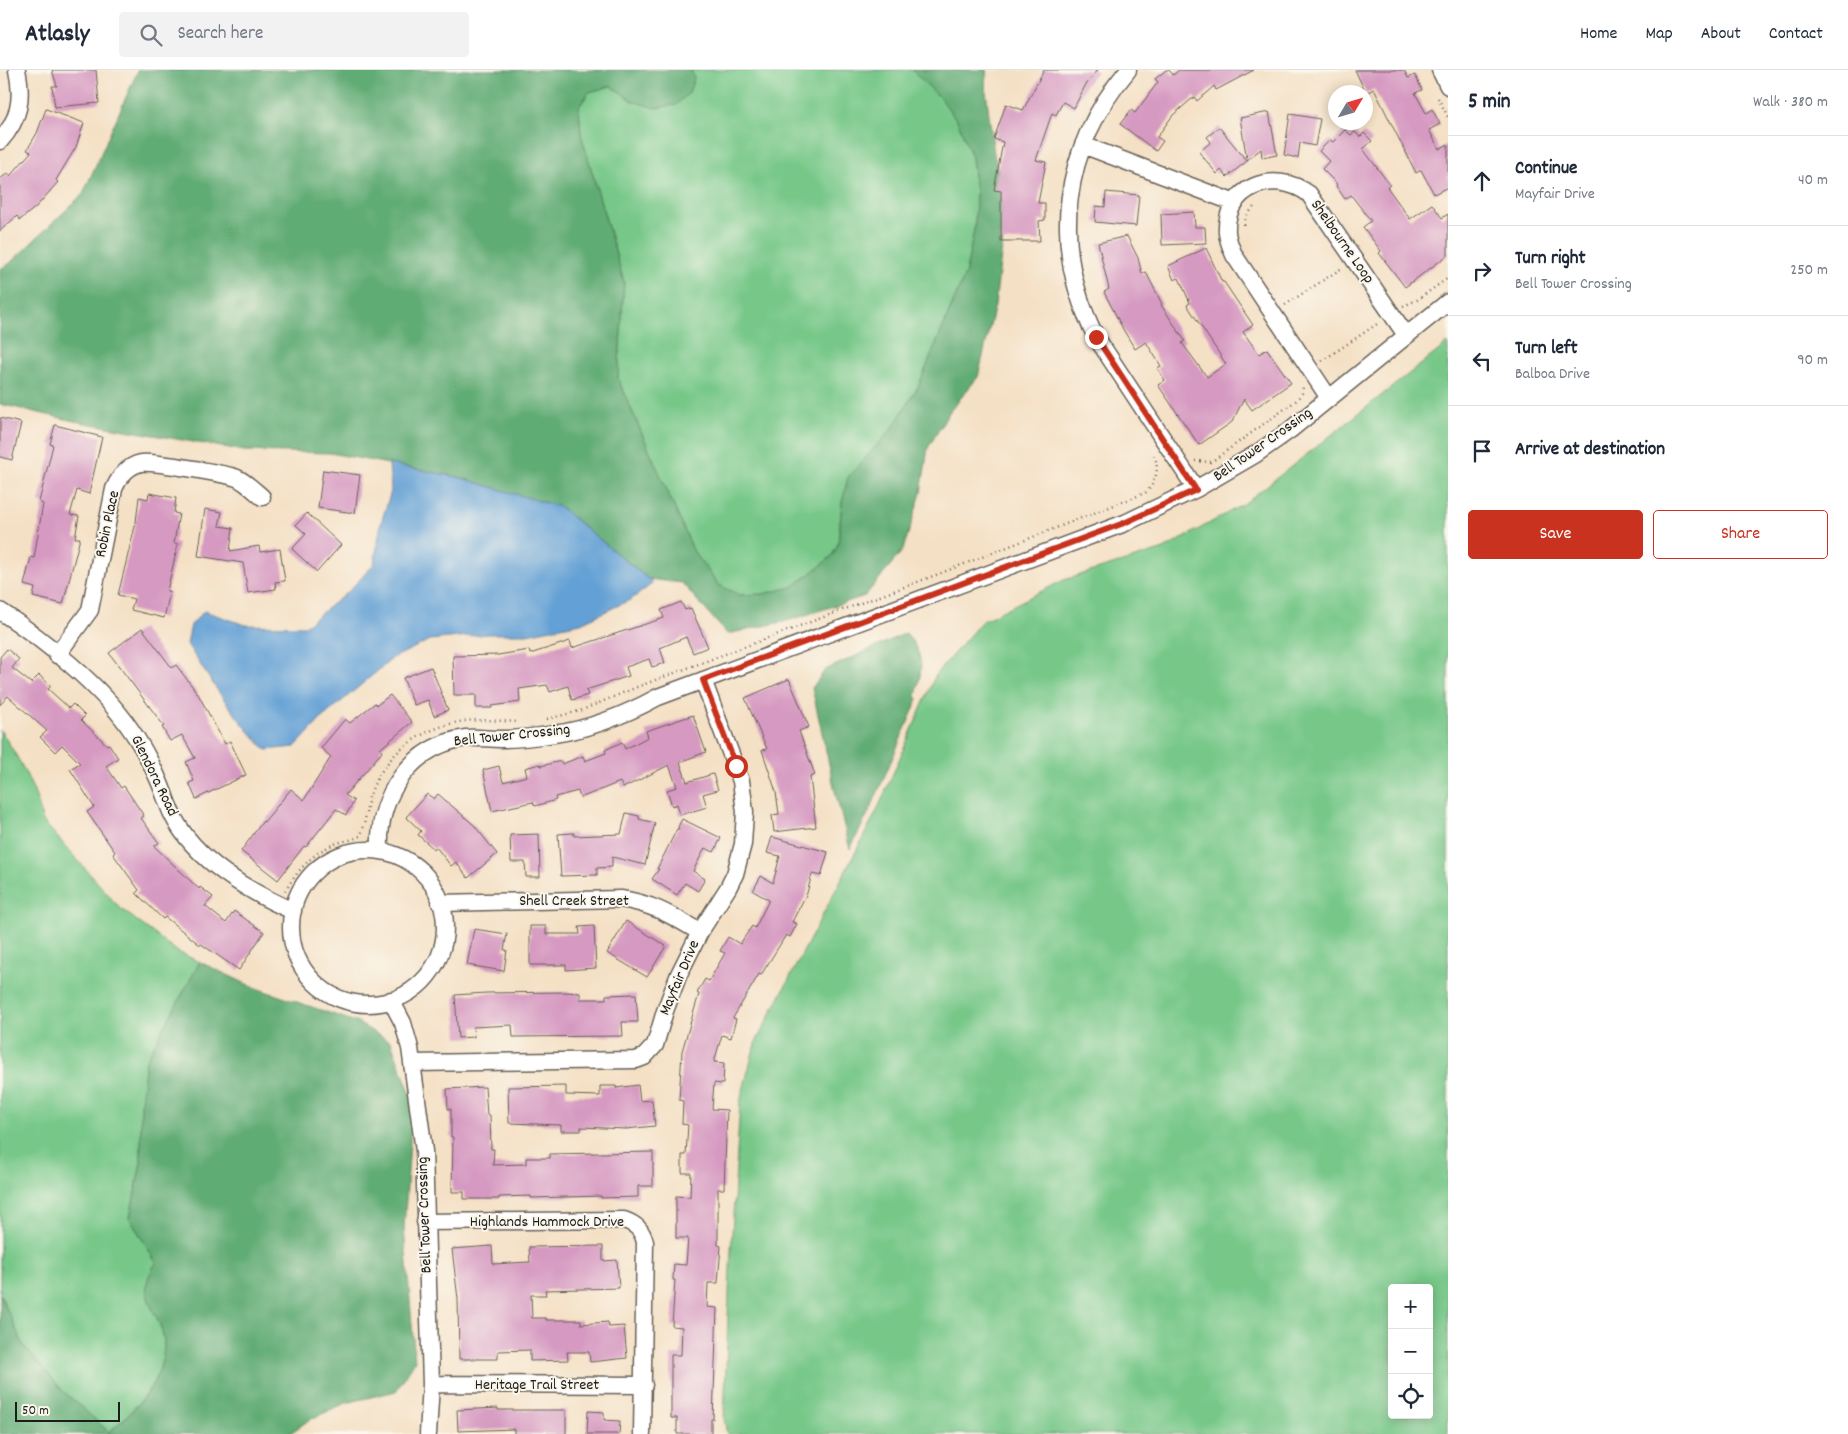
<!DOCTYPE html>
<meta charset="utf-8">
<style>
:root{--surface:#fff;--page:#f2f2f3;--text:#1f2937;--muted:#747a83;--line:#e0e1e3;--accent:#c8321e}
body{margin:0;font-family:Dekko,sans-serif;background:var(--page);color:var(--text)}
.controls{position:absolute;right:15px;bottom:15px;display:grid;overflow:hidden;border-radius:5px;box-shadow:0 2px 12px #0003}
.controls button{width:45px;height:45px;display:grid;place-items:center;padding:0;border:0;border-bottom:1px solid var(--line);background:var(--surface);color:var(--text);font:25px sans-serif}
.compass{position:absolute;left:1328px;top:15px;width:45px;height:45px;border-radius:50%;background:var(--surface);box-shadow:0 2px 12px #0003;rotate:52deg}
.scale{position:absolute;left:15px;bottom:12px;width:105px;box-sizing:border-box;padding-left:5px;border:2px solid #1c1c1c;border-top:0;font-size:14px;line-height:18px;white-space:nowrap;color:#1c1c1c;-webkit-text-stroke:4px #fbf7ec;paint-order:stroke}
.stop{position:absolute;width:15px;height:15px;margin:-11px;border:4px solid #c8321e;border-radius:50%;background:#fff}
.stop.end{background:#c8321e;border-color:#fff;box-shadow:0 1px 5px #0008}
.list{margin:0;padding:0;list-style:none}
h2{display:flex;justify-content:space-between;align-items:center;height:65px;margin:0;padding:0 20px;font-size:21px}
h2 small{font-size:16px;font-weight:400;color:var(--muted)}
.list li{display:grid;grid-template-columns:32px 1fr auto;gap:15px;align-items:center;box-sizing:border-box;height:90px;padding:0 20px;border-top:1px solid var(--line)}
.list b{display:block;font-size:19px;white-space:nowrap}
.list p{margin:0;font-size:16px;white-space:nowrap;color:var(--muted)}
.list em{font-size:16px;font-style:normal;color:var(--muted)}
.actions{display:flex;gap:10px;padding:15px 20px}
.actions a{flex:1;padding:11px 0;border:1px solid var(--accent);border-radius:5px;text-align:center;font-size:18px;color:var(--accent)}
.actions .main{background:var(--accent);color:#fff}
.icon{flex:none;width:28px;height:28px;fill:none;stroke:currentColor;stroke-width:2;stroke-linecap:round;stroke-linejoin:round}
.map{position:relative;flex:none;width:1448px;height:1364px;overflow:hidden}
header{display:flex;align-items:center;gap:30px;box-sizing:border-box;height:70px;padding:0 25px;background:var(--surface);border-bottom:1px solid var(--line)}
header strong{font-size:24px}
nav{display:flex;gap:28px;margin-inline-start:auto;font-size:18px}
.search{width:350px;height:45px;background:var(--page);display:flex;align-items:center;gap:12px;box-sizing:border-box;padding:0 18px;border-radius:5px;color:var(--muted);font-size:19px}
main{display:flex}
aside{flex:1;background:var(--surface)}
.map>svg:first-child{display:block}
.green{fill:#76c788;stroke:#497252;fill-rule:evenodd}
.forest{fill:#60ac74;stroke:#3e6448}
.water{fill:#64a0d5;stroke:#405e78}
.building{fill:#d699c1}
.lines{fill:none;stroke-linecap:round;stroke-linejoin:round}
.minor-casing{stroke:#686157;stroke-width:19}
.path{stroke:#686157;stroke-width:2.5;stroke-dasharray:1 4;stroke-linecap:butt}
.minor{stroke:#fff;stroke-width:16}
.route{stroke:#c8321e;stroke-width:6}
.labels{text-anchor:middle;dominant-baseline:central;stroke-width:4;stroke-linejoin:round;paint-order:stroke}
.street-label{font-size:16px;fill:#1c1c1c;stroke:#fbf7ec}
</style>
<header>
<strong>Atlasly</strong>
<div class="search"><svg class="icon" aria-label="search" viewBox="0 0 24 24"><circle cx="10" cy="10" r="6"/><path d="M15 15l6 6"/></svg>Search here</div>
<nav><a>Home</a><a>Map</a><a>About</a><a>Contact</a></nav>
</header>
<main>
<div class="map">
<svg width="1448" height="1364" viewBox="0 0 1448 1364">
<rect width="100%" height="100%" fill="#fbf7ec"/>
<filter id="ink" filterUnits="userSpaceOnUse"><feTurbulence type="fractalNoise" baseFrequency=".02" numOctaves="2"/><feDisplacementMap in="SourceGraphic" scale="10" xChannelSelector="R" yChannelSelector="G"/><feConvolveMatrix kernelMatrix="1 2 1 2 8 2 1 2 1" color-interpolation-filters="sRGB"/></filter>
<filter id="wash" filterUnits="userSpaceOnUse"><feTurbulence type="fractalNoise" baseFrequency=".0096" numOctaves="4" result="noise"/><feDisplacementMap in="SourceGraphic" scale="20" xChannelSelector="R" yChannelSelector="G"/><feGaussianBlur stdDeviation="1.12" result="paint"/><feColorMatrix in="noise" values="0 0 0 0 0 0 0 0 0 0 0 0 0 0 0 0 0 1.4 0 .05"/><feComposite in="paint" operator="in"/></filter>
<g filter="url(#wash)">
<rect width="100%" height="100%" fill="#f4e0c5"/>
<!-- green -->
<path class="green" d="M691,0H912L942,29L958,52L972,87L976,123L975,155L966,202L918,317L891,360L867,386L842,432L838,474L832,486L813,502L792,517L763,524L740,525L719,515L694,482L618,309L624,212L581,64L579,37L589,22L611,16L633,31L694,8Z
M1448,273V1364H727L724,1349L730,1197L740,1032L755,974L876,743L936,604L982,551L1064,510L1164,479L1245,433ZM1392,1218H1429V1345H1392Z
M0,660C16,683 38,721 42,750L120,838L178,882L200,892L146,990L141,1033V1092L130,1147L157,1194C131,1225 163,1243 164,1273C165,1310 135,1339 109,1362L63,1321L23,1275L0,1224Z"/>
<!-- forest -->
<path class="forest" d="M138,0H691L694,8L689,23L676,35L655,38L633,31L611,16L589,22L579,37L581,64L624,212L618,309L694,482L719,515L740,525L763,524L792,517L813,502L832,486L838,474L842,432L848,407L891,360L918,317L966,202L975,155L976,123L972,87L958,52L942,30L912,0H987L985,13L994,84L1006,144L995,235L978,307L950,341L928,378L921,423L903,480L865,526L787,551L727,564L682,513L648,509L560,437L458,407L330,383L244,381L74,351L0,334V199L9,194L83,124Z
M906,563C926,588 922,597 916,626L918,629L870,740L850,779L835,721L812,618L825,600Z
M200,892L253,917L356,952L391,972L413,1030L404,1158L415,1291L396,1321L346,1333L309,1350L289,1364H0V1224L23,1275L63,1321L109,1362C136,1341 165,1309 164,1273C163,1241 131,1229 156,1193L130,1148L141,1092V1033L146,990Z"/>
<!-- water -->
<path class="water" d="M389,394L458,407L560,437L648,509H651L652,514L632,529L581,553L527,564H488L430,570L393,588L323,647L295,677L266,680C235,648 211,612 187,574L191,555L204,541L246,555L305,556L349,521L374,494L381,453L391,421Z"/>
<g id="blocks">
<!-- building -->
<path class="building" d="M52,0H96L99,33L55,37L52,16H57Z
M1044,0H1098L1085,16L1074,38L1063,32L1056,45L1052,43L1036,90L1046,92L1038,133H1045V150L1039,151L1040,171H1001V121L994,120L1003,72L994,69L1006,34L1023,40Z
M1166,0H1169L1173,5L1179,0H1254L1216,20L1214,16L1197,31L1194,27L1173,45L1157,67L1163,71L1156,81L1120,54L1131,40L1135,43L1158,12L1155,9Z
M1355,0H1404L1408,8L1415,5L1422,20L1415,23L1426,43L1432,39L1440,54L1429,60L1439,79L1448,74V117L1434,124L1421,100L1416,103L1374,19L1366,23Z
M46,39L84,53L76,77L56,110L58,112L37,136L20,150L17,146L0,161V109L8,103L10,106L31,82L27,80L37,63Z
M1269,42L1277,85L1262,88L1261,79L1247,90L1240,48Z
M1290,44L1320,49L1315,76L1300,73L1298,88L1284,85Z
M1219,57L1247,91L1227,107L1221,100L1217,104L1199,82L1211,72L1207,67Z
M1345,60L1351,65L1355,62L1360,67L1364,63L1372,71L1363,79L1390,115L1387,117L1410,149L1432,134L1442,148L1448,144V185L1405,217L1379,183L1381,181L1363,157L1371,151L1351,125L1345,129L1336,116L1337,114L1322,99L1329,91L1319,81L1330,70L1333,72Z
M1106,122L1139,125L1136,156L1095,152L1096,136L1105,137Z
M1194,142L1195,157H1205L1206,173L1162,175L1161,144Z
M1127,166L1138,188L1142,204L1146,202L1162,234L1161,235L1185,271L1182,273L1207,307L1226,294L1187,235L1190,233L1179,208L1174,210L1168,196L1206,178L1222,212H1224L1253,255L1243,262L1259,284L1267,279L1291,313L1252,340L1244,329L1232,352L1199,375L1158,315L1165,310L1157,298L1161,296L1146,272L1135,279L1124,261L1104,222L1109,219L1098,173Z
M0,348L21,353L12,390L0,387Z
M55,355L102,367L89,424L77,420L70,445L79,446L75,468H80L63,534L33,527L35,518L24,515L31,487L34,488L43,434L39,432L53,375L50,374Z
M323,400L360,405L355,443L318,438Z
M149,423L176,428L174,443L179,444L174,473L178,474L167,521L170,522L164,548L131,540L134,529L118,525L136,452L139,427L148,429Z
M205,439L222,442L219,456L233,458L230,481L259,476L260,482L280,479L285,511L275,512L276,519L248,523L243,493L198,486Z
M307,443L341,475L317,502L292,479L306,464L296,455Z
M681,532L685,540L691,538L708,577L693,583L686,567L660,578L665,593L652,597L649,589L626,597L629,606L586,620L588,625L572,630L568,616L550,622L547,615L519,619L520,632L492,636V638H476V625H454L453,586L498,585L529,580L530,584L570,571L572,578L664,548L661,540Z
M142,558L172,598L176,595L198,624L225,674L230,671L246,705L196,729L189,713L194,711L186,692L195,688L182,665L170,671L162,657L164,656L109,583Z
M7,579L19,589L12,598L31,613L39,605L51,616L48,619L69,638L73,634L85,646L81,650L107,675L109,674L118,688L106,696L121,718L124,716L144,746L141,748L159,773L154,776L199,819L200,817L213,827L205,836L226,853L234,841L264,862L239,900L201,874L200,875L165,847L163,849L136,823L139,820L113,784L115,782L87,742L94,737L70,699L80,693L62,675L55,682L40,667L47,661L8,626L0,635V587Z
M431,597L448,640L434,646L428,630L414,635L403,608Z
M789,609L809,657L799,661L815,705L810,707L816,757L774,762L772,745L779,744L776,722L762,680L767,679L745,628Z
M390,625L412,652L380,679L382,682L345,725L354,731L346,745L336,739L306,777L304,776L278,810L241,781L263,751L264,752L291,719L304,730L331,687L321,678L345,649L350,653L375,633L377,635Z
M693,645L706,682L680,692L687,712L713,704L718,720L703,724L707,737L680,745L677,734L672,736L667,720L677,717L669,695L623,718L620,712L580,728L578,721L555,727L556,730L535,736L533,732L492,741L483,700L499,696L503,712L527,706L525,698L540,694L541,696L561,691L562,694L583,686L585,691L606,683L605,680L622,672L625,679L648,667L646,661Z
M427,724L434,729L438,724L474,755L497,784L468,808L456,792L451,796L436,777L434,779L418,765L421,761L406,747Z
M626,743L639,746V749L655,753L645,795L612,787V797L597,798V805L561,806L558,764L574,763V766L621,764Z
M682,749L721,768L714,782L705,778L693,801L705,809L698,821L685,813L677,825L652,809L659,799H657L677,759H679L678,757Z
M539,764L540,807H526L525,792H511L510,765Z
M772,767L828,782L821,806L812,804L807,823L792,852L797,854L790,867L786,865L761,905L759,904L733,948L736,949L731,968L722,965L714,992L724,993L723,1014L714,1013L712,1039L727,1040L724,1119H718V1175L721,1176L718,1213H708L707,1237L717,1238L713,1349H711V1364H677V1348H671V1285H681L682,1257L672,1256L675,1210H673L674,1194L686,1195L688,1168H676V1126L690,1127L691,1103H682V1085H686L688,1055L682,1054L683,1031L679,1030L682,981L699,924L697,923L705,909L709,911L725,883L720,881L728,867L740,874L752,856L755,858L769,830L753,821L761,806L773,813L780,786L767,783Z
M626,851L666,876L647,907L607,883Z
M530,856H546V864H580L579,857L594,856L596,898L566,900V895H530Z
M474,859L507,864L504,880H507L504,901L467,895Z
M565,922L580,923V929H606V925L636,924L638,952H622L623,966L513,967L512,955L473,957L474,967L458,968L455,925L486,923Z
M638,1015L640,1031L652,1030L655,1056L626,1059L581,1057V1061H561V1055L509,1053L508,1017L566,1016V1025L600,1026V1016H616V1018Z
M485,1017L487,1045H490L491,1079H494L493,1095L526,1094V1088H550V1084L653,1082V1116H638V1127L601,1128V1126L531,1128V1126L499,1127V1129H464V1122H452L453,1067H451V1039H448L447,1019Z
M492,1176L493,1194L530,1192L529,1177L603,1176V1191L617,1190L619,1218L545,1220L546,1225H531L532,1248H546V1250H581V1254L608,1252L609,1257L624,1256L627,1288L590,1292L589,1282H567L568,1290L530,1291V1280L498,1281V1289H459L458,1229L452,1179Z
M498,1338V1340H566V1364H514V1359L458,1361L457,1340Z
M588,1341L604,1342V1350L620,1351L619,1364H587Z"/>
</g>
</g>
<g filter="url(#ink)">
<use href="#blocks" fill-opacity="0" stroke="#686157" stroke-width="1"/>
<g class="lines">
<defs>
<path id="minor" d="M1128,0C1062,79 1049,175 1096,267L1196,419
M1440,0L1448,16
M0,71C20,49 23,28 17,0
M1083,75L1235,133
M1329,328L1234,185C1231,178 1228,171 1227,163C1224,117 1274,98 1309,124L1406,265
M0,541C43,569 101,616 129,657C141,674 151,692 159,711C164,722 167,734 173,746C195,790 249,822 293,841
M57,585L90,540L114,419C119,407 128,396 141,393C151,391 227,404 237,408C246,412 255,421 262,427
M291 857a77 77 0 1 1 154 0a77 77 0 1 1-154 0Z
M380,781C377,727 410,676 466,668C477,667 489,669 500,669C518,669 536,667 554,664C590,659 625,645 658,627L1125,453L1196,419L1256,384L1290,360L1448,232
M440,833L621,829C654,834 672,846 700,862
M391,930L403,953L410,978L424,1081L431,1314L428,1364
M413,993L636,990L644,987L655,975L665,941L679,904L700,862L728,818L735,804L743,774L745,742L741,711L703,610
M425,1152L624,1150C636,1154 642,1160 645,1172L642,1364
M431,1314L644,1315"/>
</defs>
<!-- minor casing -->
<use href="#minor" class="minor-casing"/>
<!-- path -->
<path class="path" d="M1438,28L1448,47
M1244,155L1246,147L1256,134
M1285,235L1342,198
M1403,236L1417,230L1448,208
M1322,291L1380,252
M1195,391L1211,392L1297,330L1302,323L1303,317
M547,649L580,641L637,617L936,505L1145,423C1156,414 1160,398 1154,385
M285,821C298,800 313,782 337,773C344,771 352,770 360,766C367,753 365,736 371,722C386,682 423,657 465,651C482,649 501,651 519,652"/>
<!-- minor -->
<use href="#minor" class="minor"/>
</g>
</g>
<g class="lines" filter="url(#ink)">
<!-- route -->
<path class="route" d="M736,696L703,610L1124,453L1196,420L1096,267"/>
</g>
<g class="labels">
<!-- street labels -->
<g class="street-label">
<text transform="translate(1342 172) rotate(55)">Shelbourne Loop</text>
<text transform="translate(1263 375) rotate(-35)">Bell Tower Crossing</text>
<text transform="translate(108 454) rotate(-78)">Robin Place</text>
<text transform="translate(512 666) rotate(-6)">Bell Tower Crossing</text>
<text transform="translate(154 706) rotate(64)">Glendora Road</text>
<text x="574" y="831">Shell Creek Street</text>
<text transform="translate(680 908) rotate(-67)">Mayfair Drive</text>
<text transform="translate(425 1145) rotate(-92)">Bell Tower Crossing</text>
<text x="547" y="1152">Highlands Hammock Drive</text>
<text x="537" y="1315">Heritage Trail Street</text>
</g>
</g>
</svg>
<div class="controls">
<button>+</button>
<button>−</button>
<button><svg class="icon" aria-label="locate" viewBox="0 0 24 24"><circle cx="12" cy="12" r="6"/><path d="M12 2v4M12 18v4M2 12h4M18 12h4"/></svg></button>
</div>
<svg class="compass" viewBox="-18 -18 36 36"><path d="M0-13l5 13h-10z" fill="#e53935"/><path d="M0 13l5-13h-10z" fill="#747a83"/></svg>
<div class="scale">50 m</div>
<div class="stop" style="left:736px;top:696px"></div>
<div class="stop end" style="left:1096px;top:267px"></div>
</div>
<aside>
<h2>5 min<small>Walk · 380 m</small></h2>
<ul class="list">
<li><svg class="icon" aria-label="ahead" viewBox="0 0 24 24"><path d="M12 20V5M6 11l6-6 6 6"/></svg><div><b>Continue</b><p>Mayfair Drive</p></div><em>40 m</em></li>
<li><svg class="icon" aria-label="right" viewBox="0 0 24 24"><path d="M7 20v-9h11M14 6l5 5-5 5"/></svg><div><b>Turn right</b><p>Bell Tower Crossing</p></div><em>250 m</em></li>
<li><svg class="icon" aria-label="left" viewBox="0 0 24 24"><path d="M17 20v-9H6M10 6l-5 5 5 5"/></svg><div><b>Turn left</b><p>Balboa Drive</p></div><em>90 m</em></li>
<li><svg class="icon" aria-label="arrive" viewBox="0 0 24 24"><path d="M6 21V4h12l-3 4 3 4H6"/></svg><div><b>Arrive at destination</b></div></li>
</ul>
<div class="actions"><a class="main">Save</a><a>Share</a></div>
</aside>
</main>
